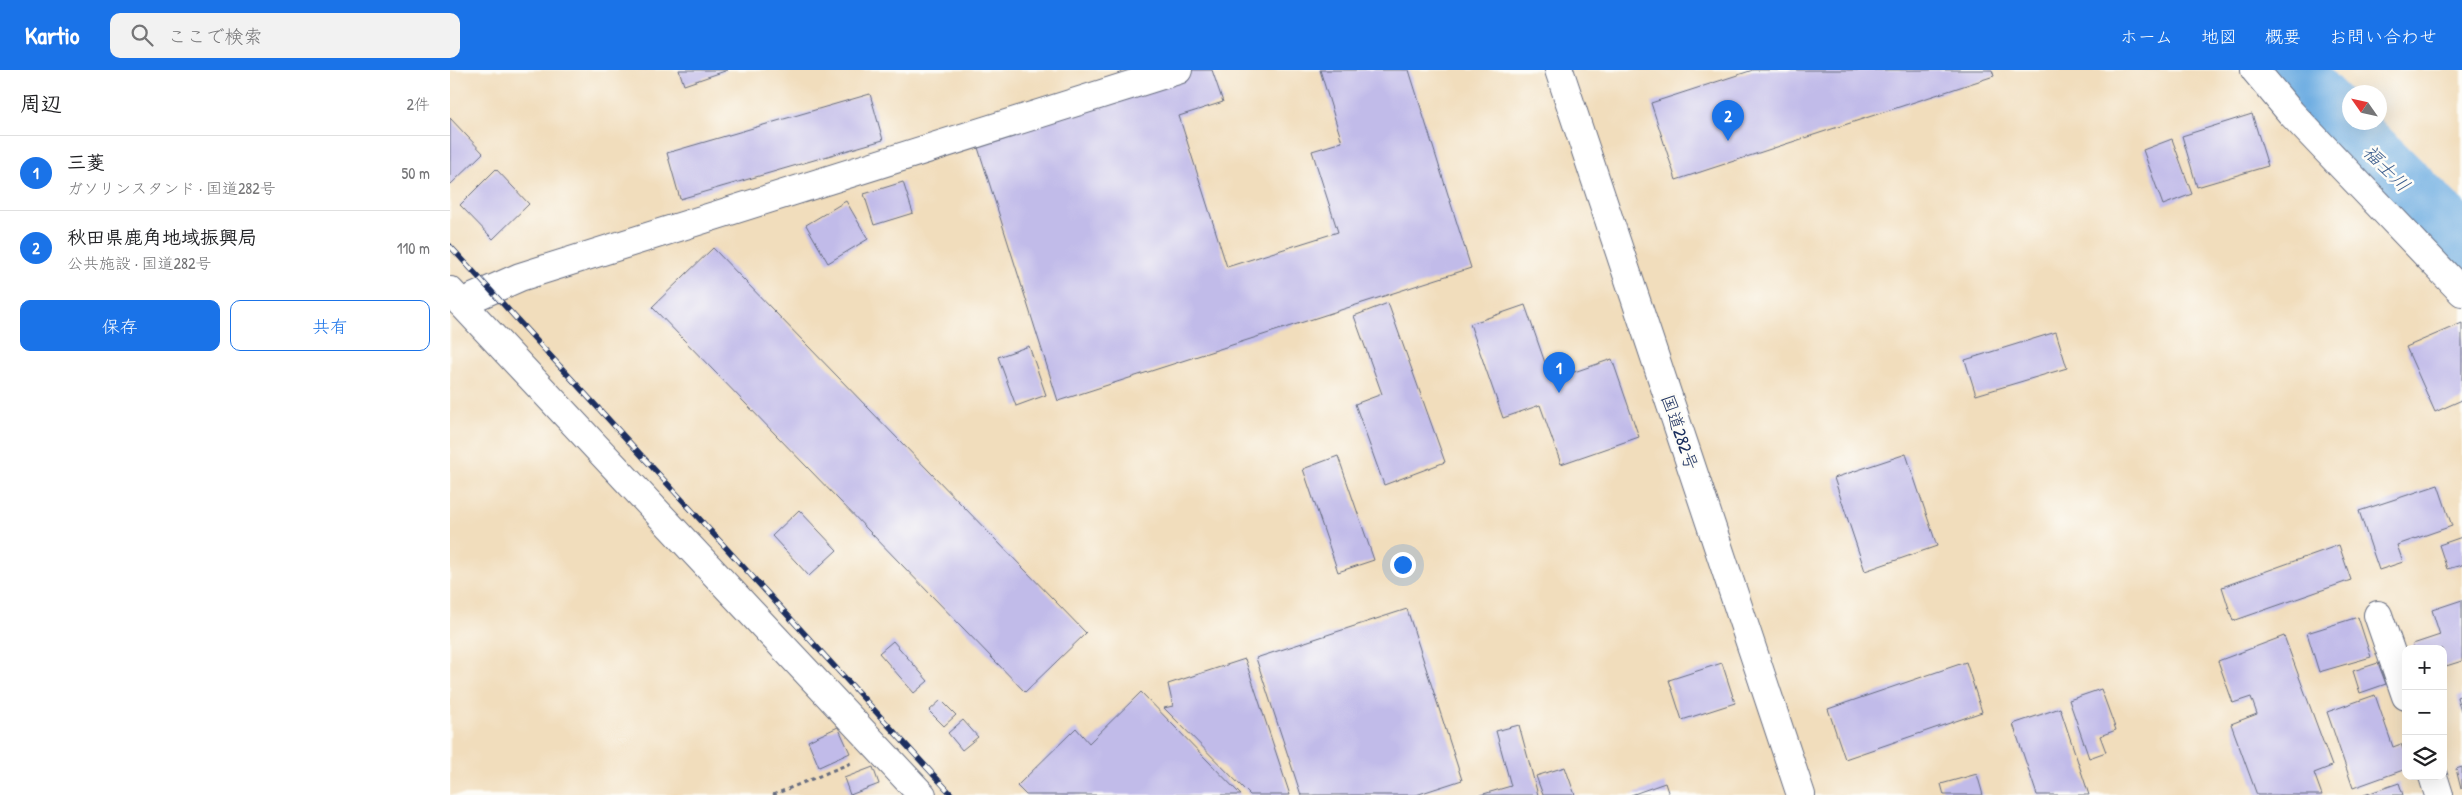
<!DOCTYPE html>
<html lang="ja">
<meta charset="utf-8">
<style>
:root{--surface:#fff;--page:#f2f2f2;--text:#202124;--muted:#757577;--line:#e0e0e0;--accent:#1a73e8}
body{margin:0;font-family:"Patrick Hand","Klee One",sans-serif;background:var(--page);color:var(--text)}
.controls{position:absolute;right:15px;bottom:15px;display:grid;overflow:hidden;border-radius:10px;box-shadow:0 5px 20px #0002}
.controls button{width:45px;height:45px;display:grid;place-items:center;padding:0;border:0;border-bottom:1px solid var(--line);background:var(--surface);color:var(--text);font:25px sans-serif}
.compass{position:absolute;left:1892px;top:15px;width:45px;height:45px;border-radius:50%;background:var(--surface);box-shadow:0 5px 20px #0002;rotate:304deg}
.you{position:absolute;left:952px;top:494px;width:18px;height:18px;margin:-12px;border:4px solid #fff;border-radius:50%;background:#1a73e8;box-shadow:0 0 0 8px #1a73e833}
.badge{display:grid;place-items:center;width:32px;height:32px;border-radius:50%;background:var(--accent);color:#fff;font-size:16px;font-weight:700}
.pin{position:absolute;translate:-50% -41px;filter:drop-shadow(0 1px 2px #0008)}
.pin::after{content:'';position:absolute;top:26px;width:18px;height:15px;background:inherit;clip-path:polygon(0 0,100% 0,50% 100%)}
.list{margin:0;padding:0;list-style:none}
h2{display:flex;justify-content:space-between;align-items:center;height:65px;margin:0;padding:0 20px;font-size:21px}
h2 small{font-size:16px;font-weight:400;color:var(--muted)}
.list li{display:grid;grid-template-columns:32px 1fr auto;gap:15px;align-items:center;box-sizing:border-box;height:75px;padding:0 20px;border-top:1px solid var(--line)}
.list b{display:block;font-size:19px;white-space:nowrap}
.list p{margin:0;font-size:16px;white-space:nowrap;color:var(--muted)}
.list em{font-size:16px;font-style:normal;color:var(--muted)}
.actions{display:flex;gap:10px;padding:15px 20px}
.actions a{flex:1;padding:11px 0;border:1px solid var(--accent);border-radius:10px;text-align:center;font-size:18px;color:var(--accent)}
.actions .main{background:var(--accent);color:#fff}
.icon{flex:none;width:28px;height:28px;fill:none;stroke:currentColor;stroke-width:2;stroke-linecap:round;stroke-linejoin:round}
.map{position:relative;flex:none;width:2012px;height:725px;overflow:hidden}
header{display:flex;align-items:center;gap:30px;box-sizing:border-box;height:70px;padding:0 25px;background:var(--accent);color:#fff}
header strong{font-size:24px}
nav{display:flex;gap:28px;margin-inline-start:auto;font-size:18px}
.search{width:350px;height:45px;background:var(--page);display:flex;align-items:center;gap:12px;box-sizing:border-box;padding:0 18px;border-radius:10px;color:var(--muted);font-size:19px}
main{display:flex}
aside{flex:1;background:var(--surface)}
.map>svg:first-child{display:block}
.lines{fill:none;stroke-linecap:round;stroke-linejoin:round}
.river{stroke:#70aee2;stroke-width:60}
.building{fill:#c1bbe9}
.minor-casing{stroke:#666c7f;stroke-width:30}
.highway-casing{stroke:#666c7f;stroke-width:30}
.path{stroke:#666c7f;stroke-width:3;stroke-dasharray:4 4;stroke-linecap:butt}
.minor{stroke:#fff;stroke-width:28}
.highway{stroke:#fff;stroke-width:28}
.rail-casing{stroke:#1b2f5e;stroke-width:5.5}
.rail{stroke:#fdfcf7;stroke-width:4;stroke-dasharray:11;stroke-linecap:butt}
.labels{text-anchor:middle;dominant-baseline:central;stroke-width:5;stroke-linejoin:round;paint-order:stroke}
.street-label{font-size:18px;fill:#1b2f5e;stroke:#fdfcf7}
.water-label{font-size:19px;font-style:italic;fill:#395b8c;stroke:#fdfcf7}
</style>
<header>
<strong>Kartio</strong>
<div class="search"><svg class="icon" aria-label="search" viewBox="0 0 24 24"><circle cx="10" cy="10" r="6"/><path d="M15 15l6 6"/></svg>ここで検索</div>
<nav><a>ホーム</a><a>地図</a><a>概要</a><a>お問い合わせ</a></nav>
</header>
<main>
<aside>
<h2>周辺<small>2件</small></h2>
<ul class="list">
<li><span class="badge">1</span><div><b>三菱</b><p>ガソリンスタンド · 国道282号</p></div><em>50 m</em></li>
<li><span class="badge">2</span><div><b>秋田県鹿角地域振興局</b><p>公共施設 · 国道282号</p></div><em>110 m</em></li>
</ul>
<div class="actions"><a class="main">保存</a><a>共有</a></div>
</aside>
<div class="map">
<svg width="2012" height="725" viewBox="0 0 2012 725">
<rect width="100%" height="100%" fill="#fdfcf7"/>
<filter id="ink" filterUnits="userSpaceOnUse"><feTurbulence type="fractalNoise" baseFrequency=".02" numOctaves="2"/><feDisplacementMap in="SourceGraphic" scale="10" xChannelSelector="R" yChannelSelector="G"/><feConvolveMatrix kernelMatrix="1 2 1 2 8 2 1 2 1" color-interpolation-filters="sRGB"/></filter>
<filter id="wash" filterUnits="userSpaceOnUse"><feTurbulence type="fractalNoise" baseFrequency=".0096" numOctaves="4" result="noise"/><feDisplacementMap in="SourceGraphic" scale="20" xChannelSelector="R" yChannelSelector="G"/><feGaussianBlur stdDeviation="1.12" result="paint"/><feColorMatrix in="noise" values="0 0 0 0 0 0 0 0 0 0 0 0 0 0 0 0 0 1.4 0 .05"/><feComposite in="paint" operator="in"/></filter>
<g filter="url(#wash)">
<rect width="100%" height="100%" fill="#f1ddbc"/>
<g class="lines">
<!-- river -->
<path class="river" d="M1843,0L1864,26L2012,172"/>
</g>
<g id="blocks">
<!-- building -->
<path class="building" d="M229,0H278L234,15Z
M737,0H762L773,32L729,46L777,197L888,162L862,81L892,72L870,0H959L1021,198L608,331L525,68Z
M1303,0H1542L1544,6L1226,110L1201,33Z
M420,24L433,70L230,129L217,83Z
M1802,44L1818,96L1747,117L1732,66Z
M0,48L33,83L0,115Z
M1722,69L1742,124L1713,135L1693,80Z
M46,99L79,134L43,169L10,135Z
M453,112L463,143L424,155L414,124Z
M396,131L418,169L378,193L356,155Z
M263,178L636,563L575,622L202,237Z
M938,233L995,392L934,415L905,334L932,324L904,246Z
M1075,235L1101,310L1162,289L1189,367L1111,394L1090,335L1053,348L1020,254Z
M2012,253V330L1985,342L1956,277Z
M1606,262L1617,298L1526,325L1515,290Z
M579,276L596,325L566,336L548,287Z
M1456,384L1487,476L1415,501L1384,408Z
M888,386L924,490L888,502L853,399Z
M1988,415L2002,456L1947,475L1953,492L1929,500L1909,441Z
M349,440L387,480L359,506L322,466Z
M2012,467V495L1997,499L1989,475Z
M1889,475L1901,510L1783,551L1772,517Z
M2012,530V591L1993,597V579H1964L1963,574L1990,565L1982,540Z
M957,539L1012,710L966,725H851L806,588Z
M1908,547L1921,587L1869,602L1857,563Z
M1834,566L1882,696L1864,703L1872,725H1807L1781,654L1807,644L1801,627L1783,633L1768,591Z
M443,571L478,611L464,623L429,583Z
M795,589L840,725H800L714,638L723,636L718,614Z
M1516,592L1532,642L1395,689L1378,639Z
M1272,593L1285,633L1232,650L1219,610Z
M1928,593L1936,614L1910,623L1903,601Z
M1651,619L1666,660L1650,666L1656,682L1639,688L1619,630Z
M691,622L791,725H576L567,716L626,658L639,673Z
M1925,625L1943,677L1951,674L1956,687V699L1903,718L1877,642Z
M2012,625V641H2011L2007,627Z
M491,630L506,645L494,656L479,641Z
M1610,638L1639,725H1587L1563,654Z
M513,650L528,667L512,680L498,663Z
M1069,655L1088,725H1030L1061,716L1046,661Z
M388,657L400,683L369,697L358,671Z
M423,697L429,714L400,725L394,708Z
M1115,697L1125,725H1093L1086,706Z
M2012,697V718L2011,719L2006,699Z
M1527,704L1533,725H1494L1491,714Z
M1215,713L1219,725H1181Z
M1949,713L1953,725H1914Z"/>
</g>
</g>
<g filter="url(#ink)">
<use href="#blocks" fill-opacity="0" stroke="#666c7f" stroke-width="1"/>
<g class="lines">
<defs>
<path id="minor" d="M1805,0L1841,43L2012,222
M0,221L472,725
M11,233L70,207L728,0
M1928,545L1956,626
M1983,706L1989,725"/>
<path id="highway" d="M1109,0L1351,725"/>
</defs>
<!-- minor casing -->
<use href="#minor" class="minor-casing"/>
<!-- highway casing -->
<use href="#highway" class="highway-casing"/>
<!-- path -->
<path class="path" d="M323,725L401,693"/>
<!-- minor -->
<use href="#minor" class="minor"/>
<!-- highway -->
<use href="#highway" class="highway"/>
<defs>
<path id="rail" d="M0,176L502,725"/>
</defs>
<!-- rail casing -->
<use href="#rail" class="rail-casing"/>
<!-- rail -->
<use href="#rail" class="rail"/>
</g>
</g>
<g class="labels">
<!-- street labels -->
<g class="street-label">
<text transform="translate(1230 362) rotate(71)">国道282号</text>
</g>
<!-- water labels -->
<g class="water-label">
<text transform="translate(1937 98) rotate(45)">福士川</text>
</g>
</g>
</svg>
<div class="controls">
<button>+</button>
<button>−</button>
<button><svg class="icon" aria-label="layers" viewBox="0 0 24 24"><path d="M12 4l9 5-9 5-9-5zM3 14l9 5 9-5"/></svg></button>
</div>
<svg class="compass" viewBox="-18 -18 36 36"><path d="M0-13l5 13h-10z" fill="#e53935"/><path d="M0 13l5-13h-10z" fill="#757577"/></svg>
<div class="you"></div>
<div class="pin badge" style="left:1109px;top:323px">1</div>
<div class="pin badge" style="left:1278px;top:71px">2</div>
</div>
</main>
